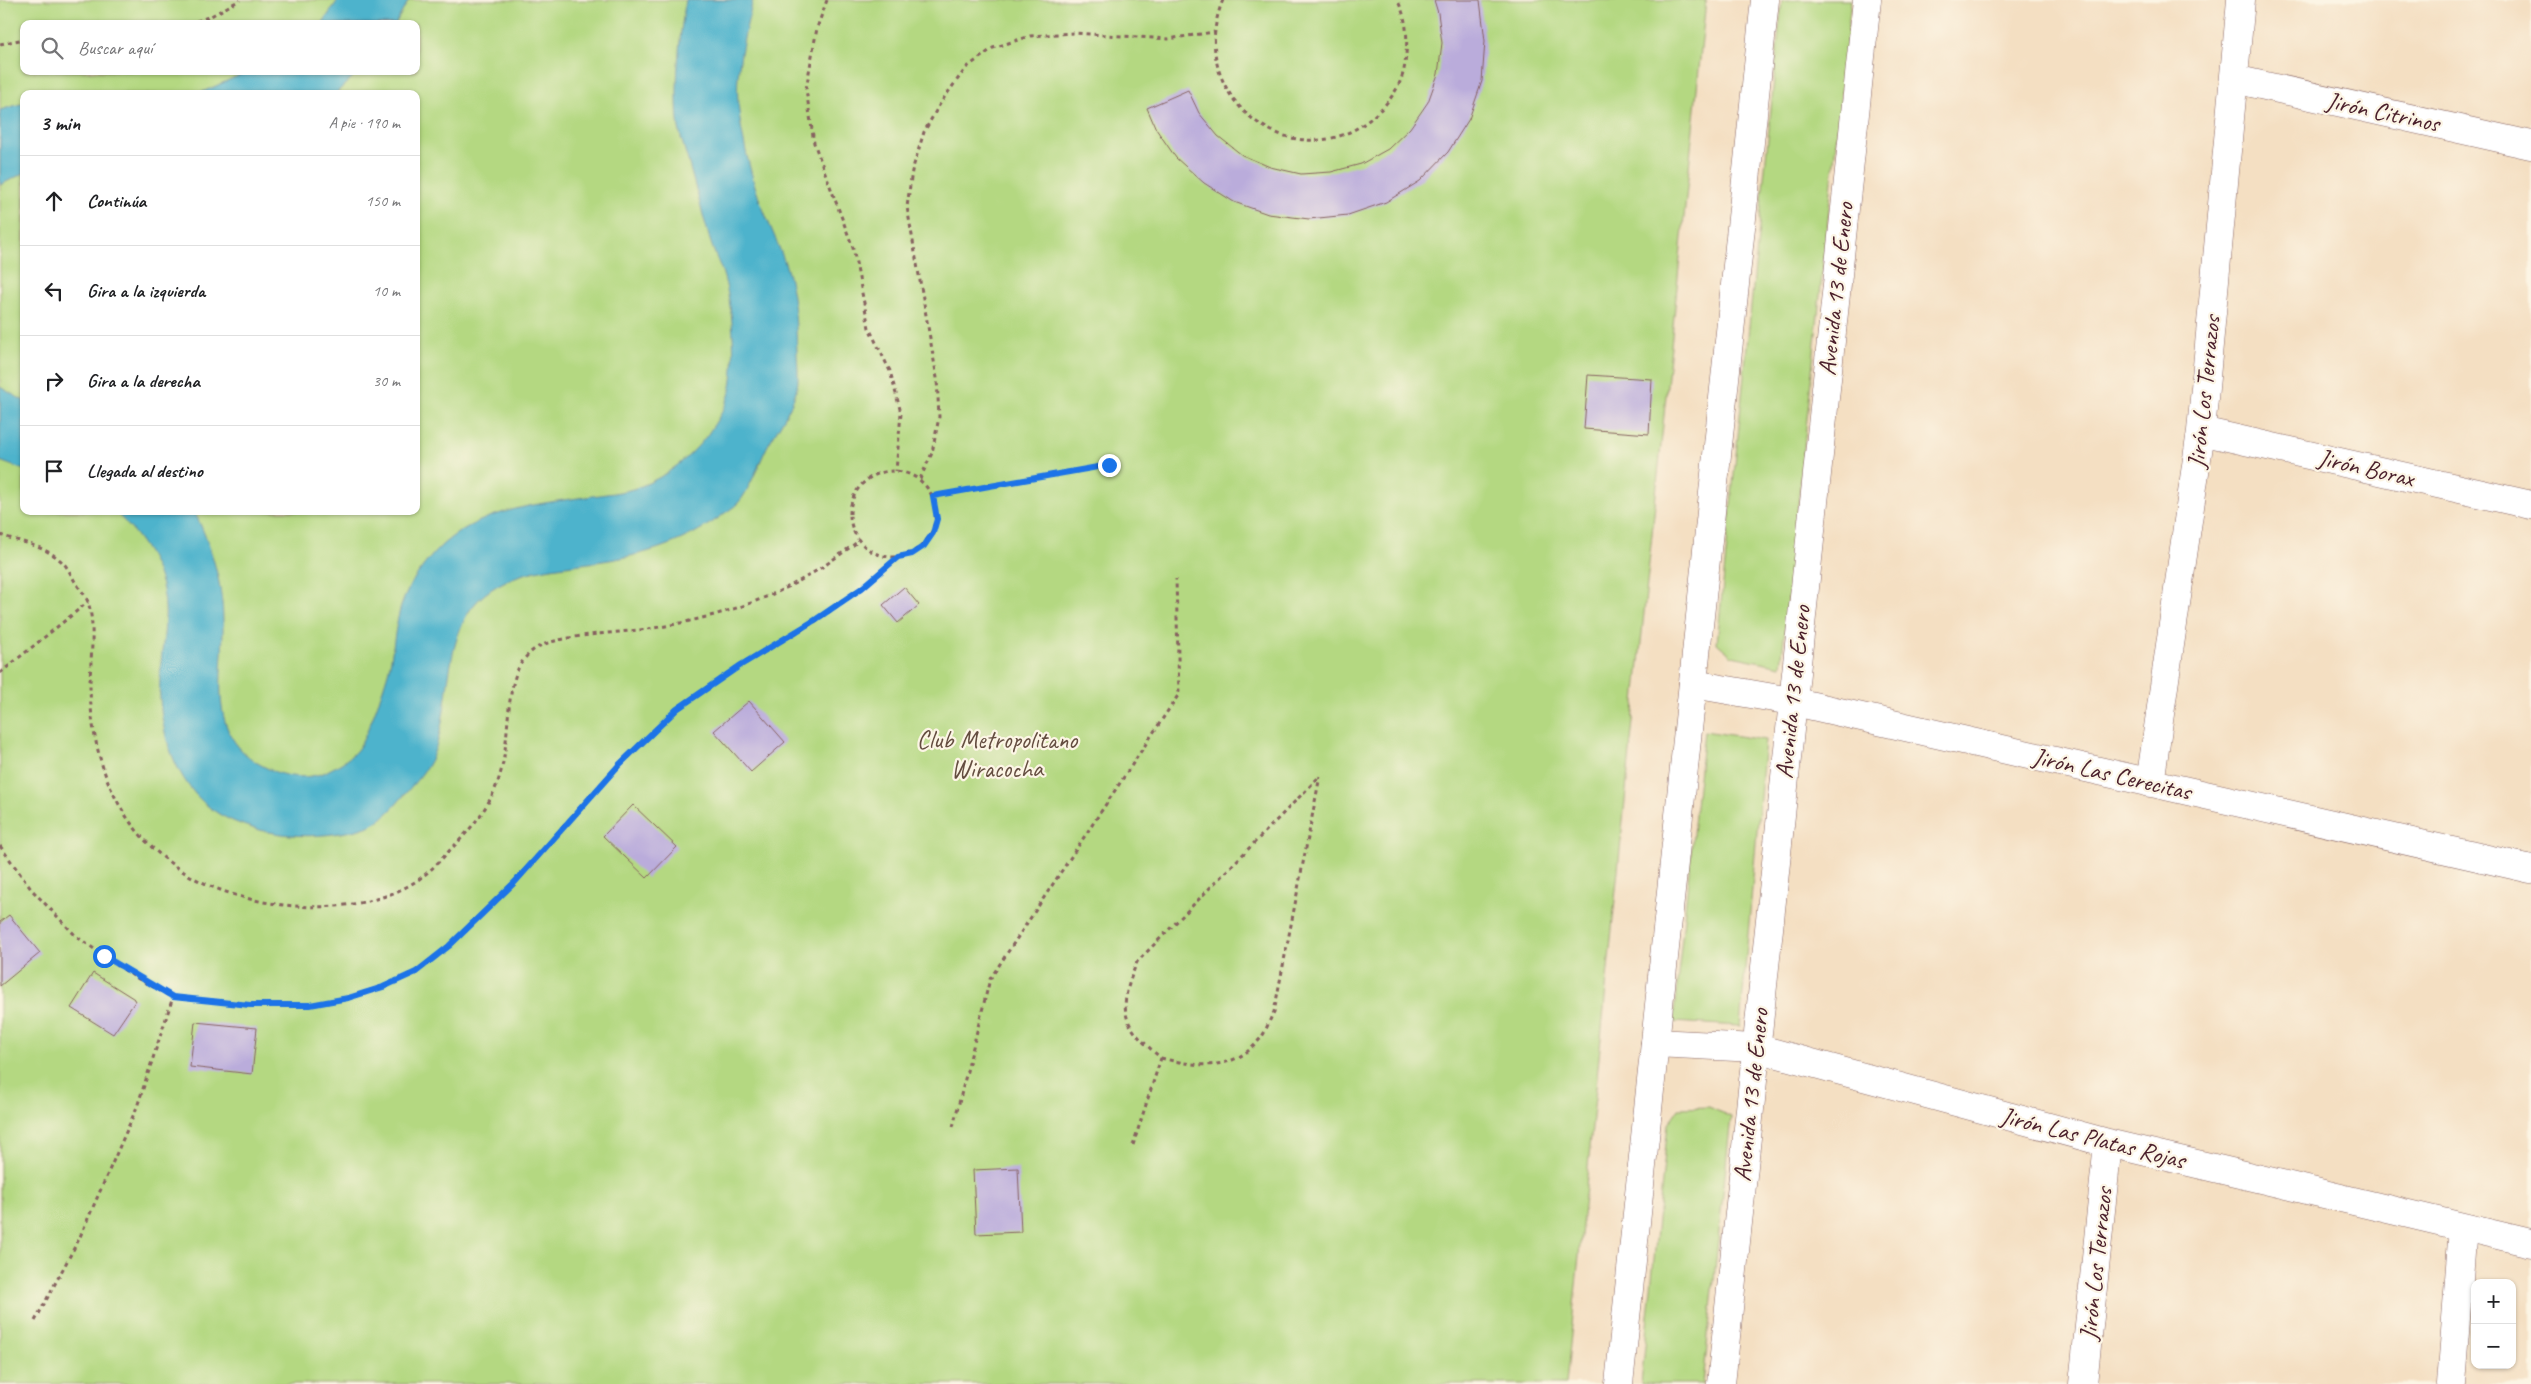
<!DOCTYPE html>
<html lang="es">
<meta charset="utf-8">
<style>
:root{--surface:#fff;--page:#f2f2f2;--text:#202124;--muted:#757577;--line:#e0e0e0}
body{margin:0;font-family:Caveat,sans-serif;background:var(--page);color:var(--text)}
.controls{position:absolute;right:15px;bottom:15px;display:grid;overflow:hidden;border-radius:10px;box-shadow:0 1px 4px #0004}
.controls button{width:45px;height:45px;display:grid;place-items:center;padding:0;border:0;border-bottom:1px solid var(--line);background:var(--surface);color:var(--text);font:25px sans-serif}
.stop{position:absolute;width:15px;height:15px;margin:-11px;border:4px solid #1a73e8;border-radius:50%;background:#fff}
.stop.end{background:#1a73e8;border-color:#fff;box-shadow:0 1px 5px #0008}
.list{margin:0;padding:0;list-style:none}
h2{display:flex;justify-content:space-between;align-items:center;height:65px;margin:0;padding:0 20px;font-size:21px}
h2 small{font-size:16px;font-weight:400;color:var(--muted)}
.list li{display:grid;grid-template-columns:32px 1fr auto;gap:15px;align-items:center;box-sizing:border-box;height:90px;padding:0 20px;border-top:1px solid var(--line)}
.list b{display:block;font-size:19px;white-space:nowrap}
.list em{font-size:16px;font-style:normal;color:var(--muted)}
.icon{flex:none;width:28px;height:28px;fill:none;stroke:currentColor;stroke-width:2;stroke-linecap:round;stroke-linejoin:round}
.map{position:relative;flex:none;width:2531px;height:1384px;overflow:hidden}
.search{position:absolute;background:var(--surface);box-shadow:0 1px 4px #0004;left:20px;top:20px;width:400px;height:55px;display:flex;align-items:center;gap:12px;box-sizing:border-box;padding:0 18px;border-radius:10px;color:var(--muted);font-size:19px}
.panel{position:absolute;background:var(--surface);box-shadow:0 1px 4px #0004;left:20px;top:90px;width:400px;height:425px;border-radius:10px}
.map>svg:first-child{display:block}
.green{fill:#b4d881;stroke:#7f7c56;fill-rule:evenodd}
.water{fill:#4db3cc;stroke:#4c697c}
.building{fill:#baacdb}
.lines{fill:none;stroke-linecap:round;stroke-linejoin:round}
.minor-casing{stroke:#866260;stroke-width:29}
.secondary-casing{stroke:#866260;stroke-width:29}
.path{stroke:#866260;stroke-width:3;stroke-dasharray:4 4;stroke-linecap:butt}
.minor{stroke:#fff;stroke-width:28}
.secondary{stroke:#fff;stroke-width:28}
.route{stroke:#1a73e8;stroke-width:6}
.labels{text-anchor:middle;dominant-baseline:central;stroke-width:4.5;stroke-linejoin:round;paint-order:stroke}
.street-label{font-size:25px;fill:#4a1f2b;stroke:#fcf5e5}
.park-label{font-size:25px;fill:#644d40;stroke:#fcf5e5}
</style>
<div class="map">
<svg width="2531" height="1384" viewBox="0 0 2531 1384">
<rect width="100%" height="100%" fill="#fcf5e5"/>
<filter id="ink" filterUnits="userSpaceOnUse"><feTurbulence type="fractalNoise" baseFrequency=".02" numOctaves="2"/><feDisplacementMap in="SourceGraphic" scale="10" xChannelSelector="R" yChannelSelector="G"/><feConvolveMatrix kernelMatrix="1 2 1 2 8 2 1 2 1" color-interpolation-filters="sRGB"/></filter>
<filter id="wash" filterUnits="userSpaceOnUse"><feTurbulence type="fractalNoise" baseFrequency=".0096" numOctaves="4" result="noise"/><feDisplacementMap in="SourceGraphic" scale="20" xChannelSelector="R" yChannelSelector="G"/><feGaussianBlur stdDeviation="1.12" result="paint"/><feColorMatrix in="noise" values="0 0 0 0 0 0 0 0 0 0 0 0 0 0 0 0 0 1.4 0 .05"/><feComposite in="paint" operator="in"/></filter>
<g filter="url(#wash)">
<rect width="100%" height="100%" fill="#f4dfc2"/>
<!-- green -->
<path class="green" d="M0,0H1706L1566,1384H0ZM24,24H416V71H24ZM24,94H416V511H24Z
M1782,0H1851L1781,666L1732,656L1717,643Z
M1704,731L1765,740L1740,1026L1673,1022Z
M1709,1107L1731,1117L1703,1384H1641L1668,1124L1679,1108Z"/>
<!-- water -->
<path class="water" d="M338,0H409L395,24H322Z
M686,0H753C747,25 740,51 738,77C735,108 746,155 755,186C763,213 777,239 786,266C795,294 796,322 797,352C797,363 800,380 796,391C791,410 777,429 767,447C760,461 749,491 739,502C734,508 725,512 720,517C682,544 642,556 596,562C556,568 518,568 485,594C441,628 453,707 433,755C427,770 415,782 405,794C381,823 372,829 333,834C296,839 252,833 219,814C174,787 157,726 160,676C161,647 169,620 163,590C157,561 136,531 114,511H194C211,545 223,584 223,622C224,679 203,740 271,770C288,778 312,780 329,770C339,765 349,759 357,750C367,738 385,685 389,669C395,643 395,613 408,590C414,577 426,562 436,551C474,511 534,504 586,497C603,494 623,493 639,487C666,477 691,457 708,434C716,422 727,406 730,392C737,359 733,304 722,271C718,261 713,250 710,240C703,216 697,192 690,168C687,155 681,141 679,128C674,96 679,33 686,0Z
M249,71H359L335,94H198Z
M24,103V173L0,185V110Z
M0,387L24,401V470L0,461Z"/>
<g id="blocks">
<!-- building -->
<path class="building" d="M1434,0H1480L1485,41L1482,81L1469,119L1448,152L1420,181L1386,202L1348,215L1309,219L1268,214L1234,202L1204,183L1176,158L1156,129L1147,108L1188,90L1199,113L1218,136L1242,155L1270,167L1301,174L1331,172L1361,164L1388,149L1410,128L1428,102L1438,74L1442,43L1438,13Z
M1588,375L1652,379L1649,434L1584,429Z
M904,587L919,605L898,623L883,605Z
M749,701L785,742L751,772L714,731Z
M633,805L677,847L647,878L603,836Z
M9,915L40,953L0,986V922Z
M93,973L136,1000L113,1034L71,1008Z
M195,1022L257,1028L252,1074L190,1067Z
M1018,1168L1021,1232L976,1234L973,1170Z"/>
</g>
</g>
<g filter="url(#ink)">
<use href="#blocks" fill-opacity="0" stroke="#866260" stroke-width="1"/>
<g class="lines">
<defs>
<path id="minor" d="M2234,79L2531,145
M2201,431L2531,505
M1693,684L1791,701L2531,869
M2150,783L2201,431L2241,0
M1655,1043L1756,1048L2108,1143L2531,1243
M2083,1384L2108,1143
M2451,1384L2463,1227"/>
<path id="secondary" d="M1619,1384L1765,0
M1721,1384L1867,0"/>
</defs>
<!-- minor casing -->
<use href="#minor" class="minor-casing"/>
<!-- secondary casing -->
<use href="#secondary" class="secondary-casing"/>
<!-- path -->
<path class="path" d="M827,0L817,28L806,89L814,143L853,248L869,328L890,371L901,413L896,471
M1223,0C1181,100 1302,187 1378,112C1392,99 1403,82 1405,63C1408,41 1408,19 1397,0
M189,24L211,16L240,0
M0,44L24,39
M850 514a43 43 0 1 1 86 0a43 43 0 1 1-86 0Z
M920,479L932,453L939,417L937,378L907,207L912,171L924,132L941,102L966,68L993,48L1030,36L1073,33L1168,39L1214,32
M933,496L1109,465
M0,535C21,542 49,547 64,564C68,568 71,575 74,580C78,587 85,594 88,602C96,626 90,660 90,685C91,766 121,838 194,878C256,912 363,921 422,877C434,868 444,856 454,846C471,829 486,810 495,789C512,750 503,704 518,669C522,660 531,650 540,646C566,634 623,633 654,628C708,619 764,603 811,574C828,564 843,552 859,541
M0,673L88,602
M0,846L31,889L77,937L135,977L173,997L250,1005H309L348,998L383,987L416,972L449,946L515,882L619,765L677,709L741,665L815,621L862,588L898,557
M1161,1058C1197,1067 1233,1072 1259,1040C1266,1033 1269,1020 1274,1012L1320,776
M953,1127L990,979L1179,694L1176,579
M1133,1145L1161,1058C1121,1024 1117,1011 1137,962L1320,776
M35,1321L79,1239L137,1107L173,997"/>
<!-- minor -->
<use href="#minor" class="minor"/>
<!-- secondary -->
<use href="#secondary" class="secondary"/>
</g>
</g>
<g class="lines" filter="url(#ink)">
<!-- route -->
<path class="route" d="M104,956L173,997L250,1005H310L348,998L383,987L416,972L449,946L515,882L619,765L677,709L741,665L815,620L862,588L898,557L912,554L924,546L933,533L937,519L933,496L1109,465"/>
</g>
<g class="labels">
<!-- street labels -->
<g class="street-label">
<text transform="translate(2383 112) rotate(12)">Jirón Citrinos</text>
<text transform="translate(1836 289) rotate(-84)">Avenida 13 de Enero</text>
<text transform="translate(2204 392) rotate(-84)">Jirón Los Terrazos</text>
<text transform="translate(2366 468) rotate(13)">Jirón Borax</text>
<text transform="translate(1793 692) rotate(-84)">Avenida 13 de Enero</text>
<text transform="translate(2112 774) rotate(13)">Jirón Las Cerecitas</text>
<text transform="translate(1751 1095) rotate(-84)">Avenida 13 de Enero</text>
<text transform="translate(2093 1138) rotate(14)">Jirón Las Platas Rojas</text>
<text transform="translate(2096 1264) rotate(-84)">Jirón Los Terrazos</text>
</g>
<!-- park labels -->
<g class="park-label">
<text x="997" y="740">Club Metropolitano<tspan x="997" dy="29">Wiracocha</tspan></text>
</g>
</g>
</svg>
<div class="controls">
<button>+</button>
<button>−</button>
</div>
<div class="stop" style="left:104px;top:956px"></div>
<div class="stop end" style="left:1109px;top:465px"></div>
<div class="search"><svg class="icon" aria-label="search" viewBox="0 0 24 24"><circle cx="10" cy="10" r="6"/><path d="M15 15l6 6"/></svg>Buscar aquí</div>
<section class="panel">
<h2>3 min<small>A pie · 190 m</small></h2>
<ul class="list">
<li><svg class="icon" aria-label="ahead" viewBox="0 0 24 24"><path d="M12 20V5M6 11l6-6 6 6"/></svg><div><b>Continúa</b></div><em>150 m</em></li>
<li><svg class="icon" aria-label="left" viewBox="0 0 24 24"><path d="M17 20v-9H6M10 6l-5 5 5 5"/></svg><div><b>Gira a la izquierda</b></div><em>10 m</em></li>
<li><svg class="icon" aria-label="right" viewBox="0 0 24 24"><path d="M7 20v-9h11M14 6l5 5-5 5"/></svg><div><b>Gira a la derecha</b></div><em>30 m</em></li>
<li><svg class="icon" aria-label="arrive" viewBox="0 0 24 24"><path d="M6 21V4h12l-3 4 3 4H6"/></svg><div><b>Llegada al destino</b></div></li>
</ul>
</section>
</div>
